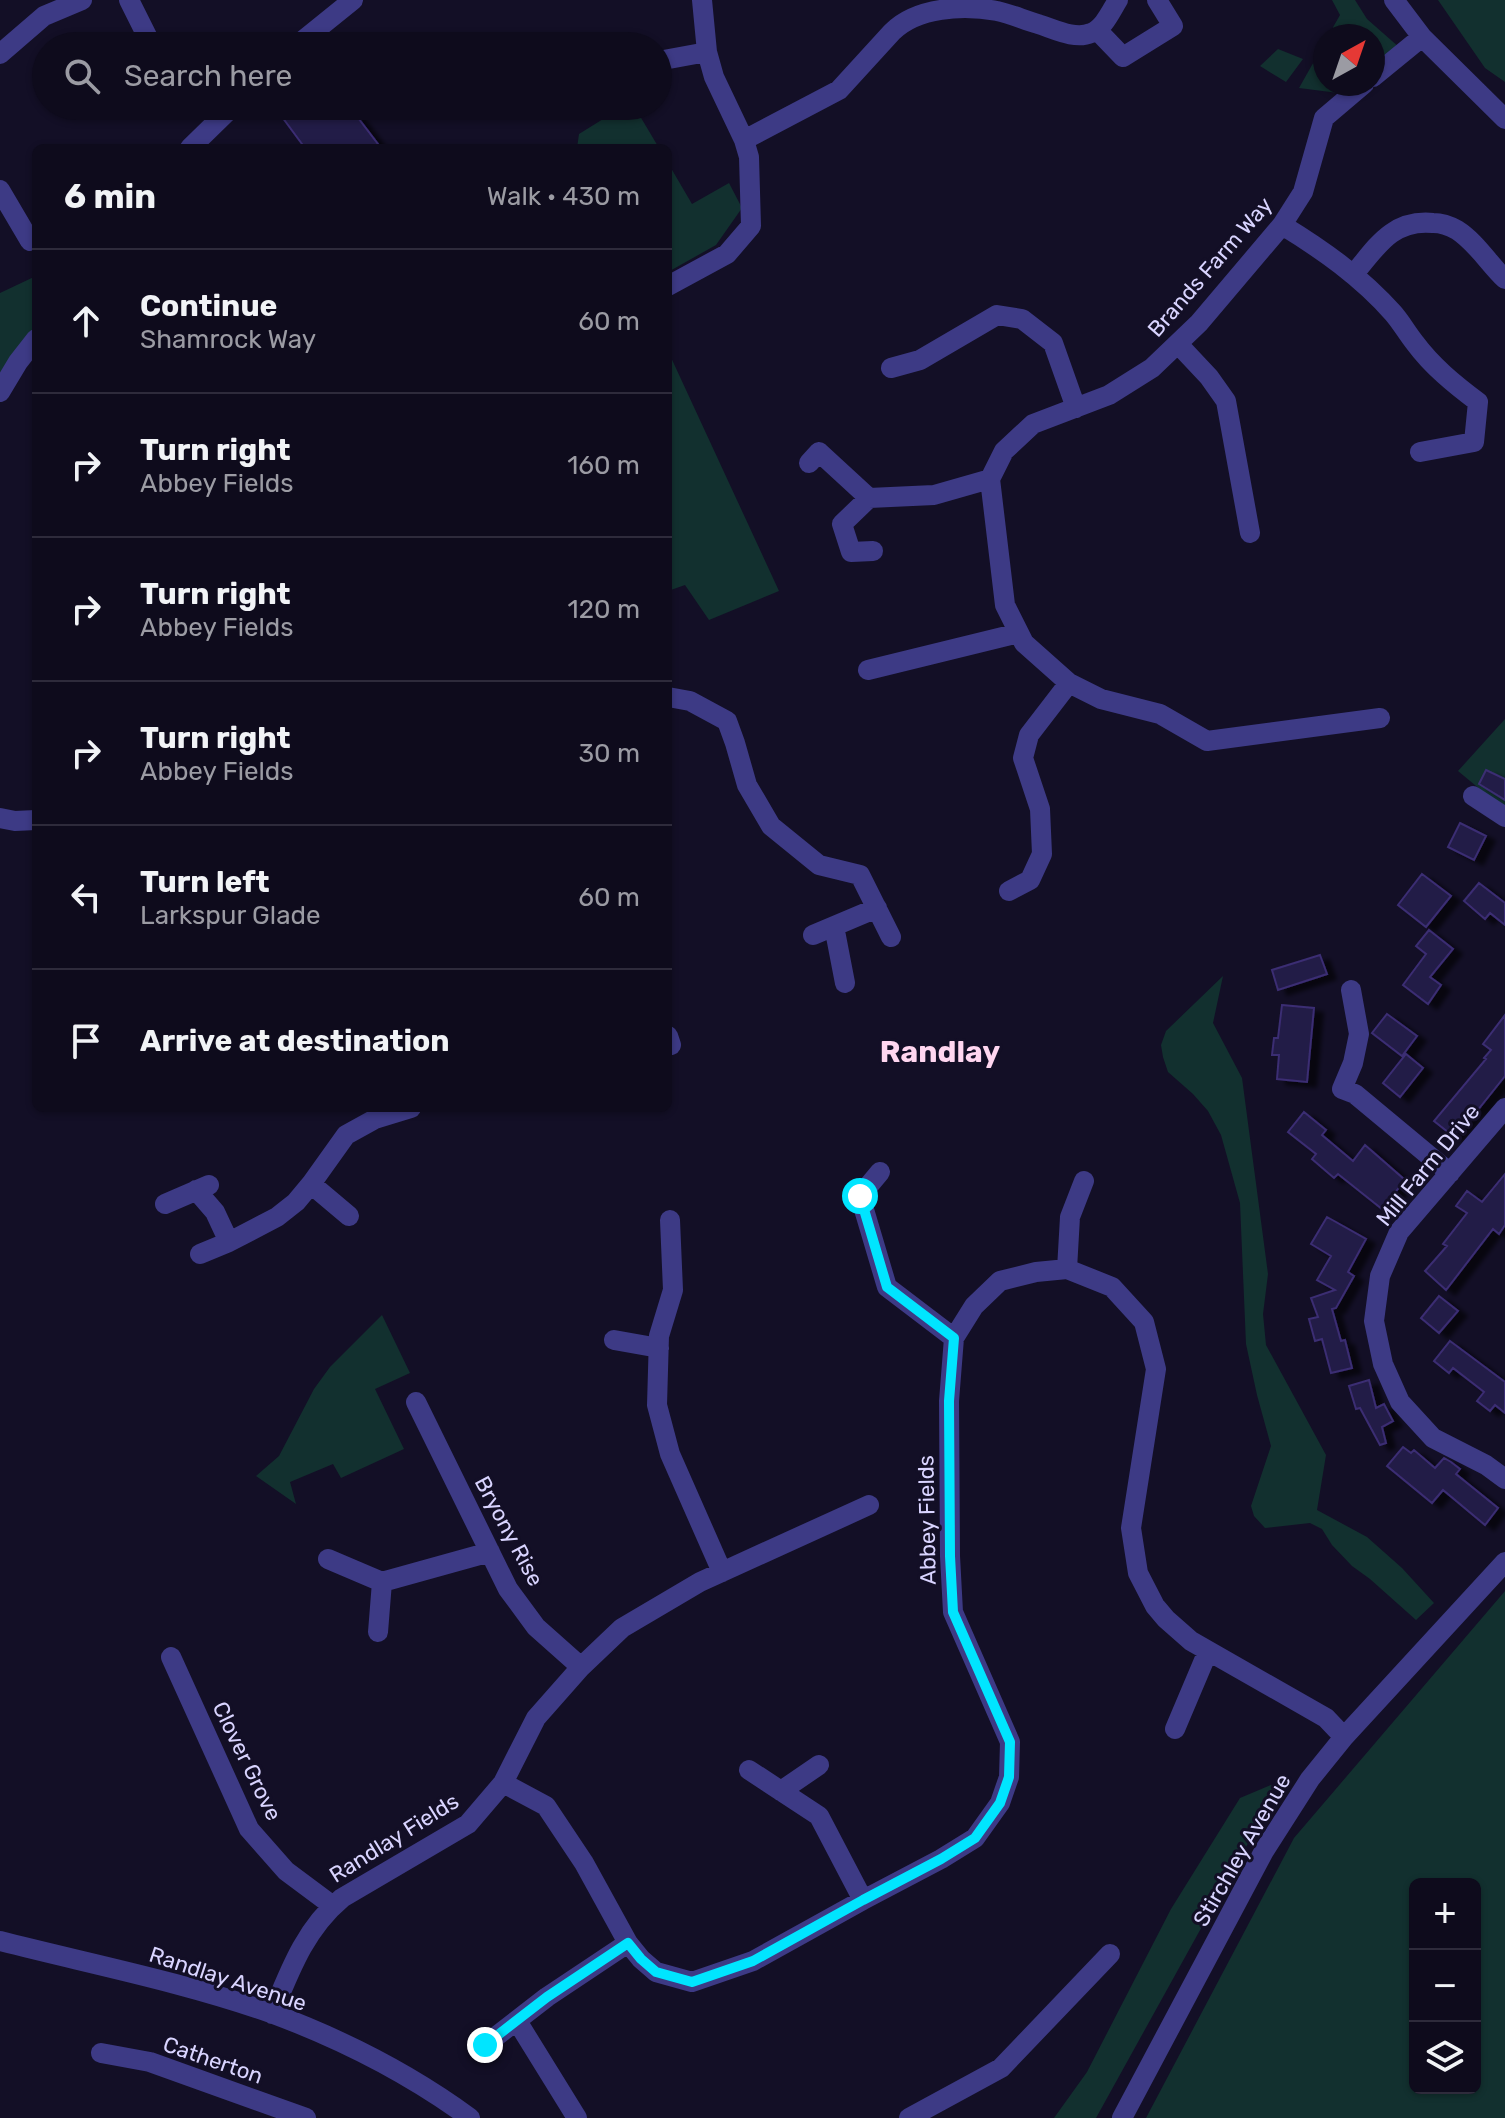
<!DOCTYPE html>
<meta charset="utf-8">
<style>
:root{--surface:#0e0b1c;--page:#171425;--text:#f1f3f6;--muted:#9b9ba3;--line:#2e2b3b}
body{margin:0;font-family:Rubik,sans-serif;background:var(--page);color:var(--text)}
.controls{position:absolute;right:24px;bottom:24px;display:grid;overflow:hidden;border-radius:12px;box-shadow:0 2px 6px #0004}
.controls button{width:72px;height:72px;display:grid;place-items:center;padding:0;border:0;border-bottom:2px solid var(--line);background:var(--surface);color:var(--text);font:40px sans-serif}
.compass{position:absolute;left:1313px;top:24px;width:72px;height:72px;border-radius:50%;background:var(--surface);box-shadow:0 2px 6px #0004;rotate:40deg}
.stop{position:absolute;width:24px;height:24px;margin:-18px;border:6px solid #00e5ff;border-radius:50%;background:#fff}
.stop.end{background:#00e5ff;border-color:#fff;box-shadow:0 2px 8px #0008}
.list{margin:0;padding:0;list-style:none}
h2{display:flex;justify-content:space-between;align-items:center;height:104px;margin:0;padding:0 32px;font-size:34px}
h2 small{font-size:26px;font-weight:400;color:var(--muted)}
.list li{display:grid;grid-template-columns:52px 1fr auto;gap:24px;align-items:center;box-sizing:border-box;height:144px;padding:0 32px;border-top:2px solid var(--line)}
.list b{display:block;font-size:30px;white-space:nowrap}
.list p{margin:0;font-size:26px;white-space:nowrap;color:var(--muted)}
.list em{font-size:26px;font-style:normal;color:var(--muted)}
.icon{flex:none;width:44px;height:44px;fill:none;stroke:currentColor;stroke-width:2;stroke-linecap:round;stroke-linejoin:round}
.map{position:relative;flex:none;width:1505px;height:2118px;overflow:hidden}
.search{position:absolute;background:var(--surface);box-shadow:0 2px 6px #0004;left:32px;top:32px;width:640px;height:88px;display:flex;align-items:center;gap:20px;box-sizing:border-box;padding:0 28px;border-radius:44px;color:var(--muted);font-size:30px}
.panel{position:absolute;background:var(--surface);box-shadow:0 2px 6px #0004;left:32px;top:144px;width:640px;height:968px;border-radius:12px}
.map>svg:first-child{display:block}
.green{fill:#12302f;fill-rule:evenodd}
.building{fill:#241b47;stroke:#3b2d73;stroke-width:2;filter:url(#shadow)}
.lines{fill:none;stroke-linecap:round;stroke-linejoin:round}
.minor{stroke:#3d3a85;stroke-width:20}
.route{stroke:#00e5ff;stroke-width:10}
.labels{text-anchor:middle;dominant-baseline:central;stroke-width:6;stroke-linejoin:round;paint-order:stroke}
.street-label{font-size:22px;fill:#d9d4ff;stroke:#130f26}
.district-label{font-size:30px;font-weight:bold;fill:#ffd6f0;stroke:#130f26}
</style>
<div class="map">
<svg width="1505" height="2118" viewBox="0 0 1505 2118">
<defs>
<filter id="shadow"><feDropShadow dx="9" dy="5" stdDeviation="2" flood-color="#0009"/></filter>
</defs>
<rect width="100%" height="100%" fill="#130f26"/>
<!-- green -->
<path class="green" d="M1332,0H1355L1367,19L1400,48L1373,71V36H1328L1340,15Z
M1438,0H1505V82L1485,68Z
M1325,42V84H1358L1346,94L1299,88Z
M1278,49L1303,59L1286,82L1260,66Z
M624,106H634L659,148H577L579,134Z
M668,163L692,204L729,183L742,208L716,245L668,272Z
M36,276V328L0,374V293Z
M668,351L779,591L709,620L685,585L668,591Z
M1505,719V810L1458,771Z
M1223,976L1213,1023L1242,1078L1268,1274L1263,1314L1266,1345L1326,1455L1317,1510L1367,1537L1402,1568L1434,1603L1416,1620L1370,1579L1352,1566L1332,1545L1322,1529L1310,1523L1265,1528L1254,1516L1251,1506L1271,1446L1257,1395L1246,1344L1240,1203L1221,1135L1208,1111L1193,1094L1168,1072L1163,1057L1161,1045L1166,1031Z
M382,1315L410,1373L375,1389L404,1449L341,1478L333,1464L290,1482L296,1504L256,1476L279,1456L314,1389L330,1367Z
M1505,1591V2118H1146L1294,1838ZM1415,1884H1475V2088H1415Z
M1283,1780L1096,2118H1054L1087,2072L1171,1909L1240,1798Z"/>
<!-- building -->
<path class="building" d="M274,106H349L381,148H305Z
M1486,770L1505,779V800L1479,784Z
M1460,823L1486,836L1474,860L1448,847Z
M1422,874L1451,896L1426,927L1398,905Z
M1479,883L1505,903V925L1490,913L1485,919L1464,901Z
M1429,930L1453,949L1430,977L1441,985L1428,1004L1403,985L1426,954L1416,946Z
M1320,955L1327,974L1278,990L1272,970Z
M1282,1005L1314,1008L1307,1082L1277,1079L1279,1055H1272L1274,1038H1278Z
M1387,1014L1417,1036L1402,1056L1372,1033Z
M1505,1015V1076L1477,1111L1475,1109L1453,1136L1434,1121L1486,1059L1484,1058L1491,1050L1483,1044Z
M1406,1054L1423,1068L1400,1097L1383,1083Z
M1304,1112L1326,1130L1322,1135L1353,1161L1365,1145L1405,1180L1382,1209L1338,1174L1334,1178L1312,1159L1316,1154L1288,1132Z
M1505,1174V1225L1499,1234L1493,1229L1446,1290L1425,1271L1447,1246L1443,1244L1467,1213L1456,1206L1467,1191L1482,1202Z
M1327,1217L1366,1239L1348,1272L1354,1276L1336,1308L1332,1309L1341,1341L1345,1340L1352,1368L1331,1373L1322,1339L1315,1341L1309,1319L1318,1317L1311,1298L1335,1290L1317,1280L1331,1256L1311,1244Z
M1439,1296L1458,1311L1439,1333L1421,1318Z
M1450,1341L1505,1382V1413L1495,1405L1490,1411L1477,1401L1484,1392L1453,1368L1449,1373L1434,1361Z
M1369,1380L1376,1408L1384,1404L1393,1421L1382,1427L1386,1443L1380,1445L1360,1408L1356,1409L1349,1386Z
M1403,1447L1411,1453L1414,1450L1435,1468L1444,1458L1451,1462L1460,1469L1456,1474L1498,1508L1485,1525L1443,1490L1432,1503L1387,1466Z"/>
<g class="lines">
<!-- minor -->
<path class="minor" d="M129,0L152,46
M1394,0L1422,37L1505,119
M1097,30L1123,57L1173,26L1157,0
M296,46L353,0
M0,54L44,16L82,0
M658,61L707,52
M1373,77L1422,37
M1364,84L1324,118L1303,192L1282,225L1199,323L1152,368L1109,395L1033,424L1004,451L990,479L1005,605L1024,643L1069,683L1101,699L1160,714L1207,741L1380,718
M571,106H573
M744,140L839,90L892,32C917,7 963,5 997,11C1011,14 1024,20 1038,24C1054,29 1075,40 1091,33C1104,28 1111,11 1118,0
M190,148L233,106
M0,190L30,241
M1282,225C1323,250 1361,277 1393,313C1401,322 1407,333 1415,343C1432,366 1454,384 1478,402L1474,442L1420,452
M1354,274C1377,246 1393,219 1433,223C1441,223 1450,226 1457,230C1476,242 1489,264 1505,279
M668,286L727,254L751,226L749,157L744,140L714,77L707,52L702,0
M1178,344L1209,377L1226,401L1250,533
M891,368L920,360L997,315L1022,319L1053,343L1076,408
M0,392L18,362L36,339
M809,463L819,452L869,498
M873,551L851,552L842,524L869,498L934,495L990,479
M868,670L1019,633
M668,697L690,701L727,721L735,743L747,785L771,826L819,865L860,875L891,937
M1473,796L1505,817
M0,818L15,821L36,820
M1009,891L1030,880L1042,854L1040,809L1023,758L1029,735L1069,683
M834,926L845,983
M813,935L877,908
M1351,990L1359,1034L1353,1063L1342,1089L1355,1094L1450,1173
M668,1036L671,1045
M1505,1108L1399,1232L1380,1276L1374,1321L1383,1364L1400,1402L1433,1438L1486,1465L1505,1479
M880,1172L860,1196L887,1287L954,1338
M311,1184L349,1216
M196,1190L215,1212L229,1242
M165,1204L209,1185
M670,1220L673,1290L659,1336L657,1405L670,1454L722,1572
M200,1254L229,1242L277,1217L296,1202L311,1184L346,1135L375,1119L411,1108
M1067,1269L1070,1217L1084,1181
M614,1340L659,1348
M416,1402L508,1589L536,1627L581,1667
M328,1559L382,1582L490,1552
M378,1632L382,1582
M171,1657L249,1829L286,1871L333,1906
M1175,1729L1208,1651
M749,1770L819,1816L863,1900
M503,1783L546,1806L584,1863L628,1943L641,1959L656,1972L692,1982L753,1961L863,1900L941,1859L975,1838L1000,1803L1009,1777L1010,1742L953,1612L950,1556L949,1401L954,1338L974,1306L1000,1281L1036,1272L1067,1269L1112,1287L1144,1322L1156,1369L1131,1528L1138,1573L1155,1606L1166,1619L1191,1641L1326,1718L1344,1737
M781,1791L819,1765
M0,1941C90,1964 183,1982 271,2013C341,2039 410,2074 470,2118
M272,2014C290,1970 305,1929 342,1898L468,1824L503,1783L536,1718L581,1667L622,1628L700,1582L869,1505
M517,2021L577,2118
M485,2045L547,1997L628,1943
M101,2053L150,2062L306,2118
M909,2118L1001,2068L1110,1954
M1122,2118L1264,1851L1310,1779L1344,1737L1505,1562"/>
</g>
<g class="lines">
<!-- route -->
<path class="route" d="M485,2045L547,1997L628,1943L641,1959L656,1972L692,1982L753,1961L863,1900L941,1859L975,1838L1000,1803L1009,1777L1010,1742L953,1612L950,1556L949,1401L954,1338L887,1287L860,1196"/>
</g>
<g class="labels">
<!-- street labels -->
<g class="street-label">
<text transform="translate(1210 267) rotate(-49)">Brands Farm Way</text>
<text transform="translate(1428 1165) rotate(-51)">Mill Farm Drive</text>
<text transform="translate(927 1520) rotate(-91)">Abbey Fields</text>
<text transform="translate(509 1531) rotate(62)">Bryony Rise</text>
<text transform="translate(247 1761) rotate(64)">Clover Grove</text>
<text transform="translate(394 1838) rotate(-32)">Randlay Fields</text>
<text transform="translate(1242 1850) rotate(-60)">Stirchley Avenue</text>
<text transform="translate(228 1979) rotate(18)">Randlay Avenue</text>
<text transform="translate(213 2060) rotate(19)">Catherton</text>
</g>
<!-- district labels -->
<g class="district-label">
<text x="940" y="1052">Randlay</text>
</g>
</g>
</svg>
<div class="controls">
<button>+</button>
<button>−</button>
<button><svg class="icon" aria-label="layers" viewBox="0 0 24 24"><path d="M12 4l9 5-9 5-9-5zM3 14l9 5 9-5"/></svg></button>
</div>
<svg class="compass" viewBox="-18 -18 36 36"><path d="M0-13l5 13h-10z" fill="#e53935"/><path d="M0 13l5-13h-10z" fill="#9b9ba3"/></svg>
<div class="stop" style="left:860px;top:1196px"></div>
<div class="stop end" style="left:485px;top:2045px"></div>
<div class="search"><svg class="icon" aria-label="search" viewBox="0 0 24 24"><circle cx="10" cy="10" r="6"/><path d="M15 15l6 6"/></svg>Search here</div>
<section class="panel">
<h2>6 min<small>Walk · 430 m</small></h2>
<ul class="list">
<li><svg class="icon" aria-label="ahead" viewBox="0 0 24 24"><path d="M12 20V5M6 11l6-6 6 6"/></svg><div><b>Continue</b><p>Shamrock Way</p></div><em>60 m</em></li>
<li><svg class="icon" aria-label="right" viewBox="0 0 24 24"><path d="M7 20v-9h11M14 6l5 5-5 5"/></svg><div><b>Turn right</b><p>Abbey Fields</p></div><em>160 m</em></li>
<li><svg class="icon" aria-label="right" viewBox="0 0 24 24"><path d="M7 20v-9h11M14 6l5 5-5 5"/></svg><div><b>Turn right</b><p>Abbey Fields</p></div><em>120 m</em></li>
<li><svg class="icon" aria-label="right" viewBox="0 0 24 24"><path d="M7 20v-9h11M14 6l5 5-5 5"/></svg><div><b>Turn right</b><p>Abbey Fields</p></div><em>30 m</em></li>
<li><svg class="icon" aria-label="left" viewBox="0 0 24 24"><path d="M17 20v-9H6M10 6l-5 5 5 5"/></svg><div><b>Turn left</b><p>Larkspur Glade</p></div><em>60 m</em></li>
<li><svg class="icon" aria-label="arrive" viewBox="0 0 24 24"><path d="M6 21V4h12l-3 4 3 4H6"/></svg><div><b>Arrive at destination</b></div></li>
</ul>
</section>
</div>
